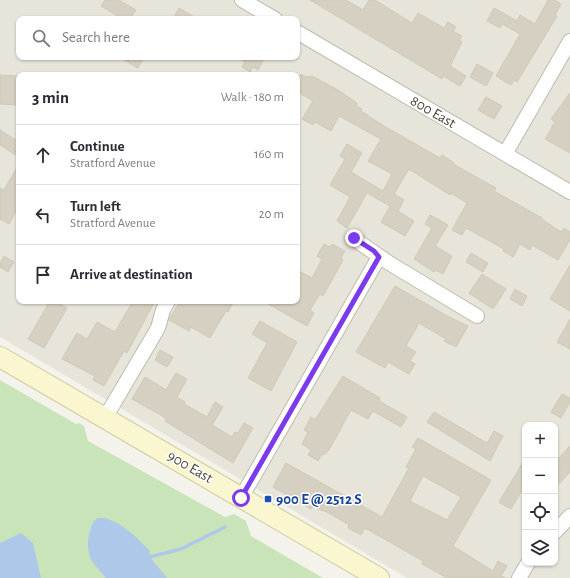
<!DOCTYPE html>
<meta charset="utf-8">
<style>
:root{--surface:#fff;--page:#f2f2f3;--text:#2b2b33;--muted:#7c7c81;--line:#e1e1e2}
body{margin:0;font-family:"Alegreya Sans",sans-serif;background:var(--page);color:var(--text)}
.controls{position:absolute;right:12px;bottom:12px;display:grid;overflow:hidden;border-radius:8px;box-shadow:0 1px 3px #0004}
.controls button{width:36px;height:36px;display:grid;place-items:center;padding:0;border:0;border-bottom:1px solid var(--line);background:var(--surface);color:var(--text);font:20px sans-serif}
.stop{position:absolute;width:12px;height:12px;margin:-9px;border:3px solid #7c3aed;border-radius:50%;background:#fff}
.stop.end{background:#7c3aed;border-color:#fff;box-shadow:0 1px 4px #0008}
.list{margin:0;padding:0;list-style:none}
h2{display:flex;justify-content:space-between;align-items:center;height:52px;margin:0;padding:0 16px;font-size:17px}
h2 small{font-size:13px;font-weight:400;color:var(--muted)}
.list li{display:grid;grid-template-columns:26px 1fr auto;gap:12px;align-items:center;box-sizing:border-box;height:60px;padding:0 16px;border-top:1px solid var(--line)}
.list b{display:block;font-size:15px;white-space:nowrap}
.list p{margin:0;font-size:13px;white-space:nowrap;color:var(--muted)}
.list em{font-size:13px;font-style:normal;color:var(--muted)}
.icon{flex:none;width:22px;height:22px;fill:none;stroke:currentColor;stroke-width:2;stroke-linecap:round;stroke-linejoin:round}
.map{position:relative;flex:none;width:570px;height:578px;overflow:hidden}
.search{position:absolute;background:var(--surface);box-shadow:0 1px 3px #0004;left:16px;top:16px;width:284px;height:44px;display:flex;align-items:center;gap:10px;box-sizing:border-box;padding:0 14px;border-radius:8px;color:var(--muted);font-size:15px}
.panel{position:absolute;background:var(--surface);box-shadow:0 1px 3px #0004;left:16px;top:72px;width:284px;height:232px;border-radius:8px}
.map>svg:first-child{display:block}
.residential{fill:#e7e5da;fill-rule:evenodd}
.green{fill:#c9e4b8}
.water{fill:#aec8ea}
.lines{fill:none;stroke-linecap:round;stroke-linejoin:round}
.stream{stroke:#aec8ea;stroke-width:3.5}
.building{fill:#d5d0c1;stroke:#cfc9b5;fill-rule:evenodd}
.street-casing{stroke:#bfbbae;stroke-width:16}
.secondary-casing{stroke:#cfc99f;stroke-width:22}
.street{stroke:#fff;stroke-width:14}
.secondary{stroke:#faf6cf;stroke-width:20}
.route{stroke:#7c3aed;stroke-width:5}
.transit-dot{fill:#1a4fb4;stroke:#fff;stroke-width:1.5}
.labels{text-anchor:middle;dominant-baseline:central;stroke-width:3;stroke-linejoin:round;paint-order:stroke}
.street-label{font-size:15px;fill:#474439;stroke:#fff}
.transit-label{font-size:15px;font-weight:bold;fill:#164399;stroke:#fff;text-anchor:start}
</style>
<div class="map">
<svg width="570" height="578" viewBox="0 0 570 578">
<rect width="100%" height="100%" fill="#f4f3eb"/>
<!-- residential -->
<path class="residential" d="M0,0H570V578H407L0,337ZM19,19H297V57H19ZM19,75H297V301H19ZM525,425H555V563H525Z"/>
<!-- green -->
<path class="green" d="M0,380L76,424L79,423L84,426L88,441L225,517L234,514L246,521L251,536L323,578H0Z"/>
<!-- water -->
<path class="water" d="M97,518H106L121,525L135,536L149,550L150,557L167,578H106C101,572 93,564 90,557C86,546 88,526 97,518Z
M21,533L33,543L41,578H0V543Z"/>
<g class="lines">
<!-- stream -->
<path class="stream" d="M150,557L181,549L225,527"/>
</g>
<!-- building -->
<path class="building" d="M105,0H119L136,10L130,19H123L101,6Z
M310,0H346L363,10L369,0H375L412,23L418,13L444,28L448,22L456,27L453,31L462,36L459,40L462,42L450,66L466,76L460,86L443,76L442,79Z
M548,0H554L561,4L555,15L557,16L517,82L514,80L511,85L496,76L520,34L502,24L500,28L487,21L494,8L517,21L520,15L535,24Z
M179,8L198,19H173Z
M119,57H144L138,68Z
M236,57H265L258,70L253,67L250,72L242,67L245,62Z
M477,64L493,73L486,86L470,77Z
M301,74L306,77L312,76L338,90L357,103L356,106L362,109L361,111L384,126L440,158L442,155L454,163L453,164L496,188L494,191L542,218V219L546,222L561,232L564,228L570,232V240L558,260L532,245L530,250L520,244L513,257L503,251L504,249L466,228L462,235L452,230L467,203L451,193L450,195L409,169L394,194L404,200L398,211L414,221L405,236L381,222L390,206L367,193L347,228L337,221L350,197L330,185L345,159L340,156L347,144L362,153L351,172L383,191L392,174L368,161L381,139L339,116L331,131L315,122L313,125L302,119L313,101L299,93L301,90L297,88V81Z
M0,75L19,76L17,105L0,104Z
M570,93V153L545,139L555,122L551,119Z
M486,97L502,106L494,119L478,110Z
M0,130L19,142V157L0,145Z
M19,164V206L9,224L0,219V188L4,190Z
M430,215L448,225L435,246L452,256L443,274L435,270L434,272L414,259L432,228L425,224Z
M324,244L330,247L332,244L345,251L341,258L343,260L323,296L320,294L310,310L314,313L307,326L263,301H297V270L312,278L322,259L317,256Z
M471,253L488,263L483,272L466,262Z
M4,256L14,262L8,272L0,267V263Z
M570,265V311L550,299Z
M482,274L506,289L493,309L469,293Z
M395,286L449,317L468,326L456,347L444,341L446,339L419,323L406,346L416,352L410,361L415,364L409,374L388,362L385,368L356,352Z
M515,289L527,296L522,306L510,299Z
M50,301H55L67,308L44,348L28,339Z
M133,301H155L127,353L124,351L104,386L93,380L95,376L62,359L77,333L87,339L97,322L115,332Z
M180,301H234L228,312L226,311L210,338L191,327L189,331L169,320Z
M570,319V349L557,342Z
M260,321L297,342L271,391L248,378L267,343L252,334Z
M160,350L173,357L167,367L155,360Z
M176,373L187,379L177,397L185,402L184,404L207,417L215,402L223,407L212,425L232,437L235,432L238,433L244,423L253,428L233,463L165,421L166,418L132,399L145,377L166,390Z
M343,376L380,398L379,401L407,417L401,427L373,411L368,419L351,410L329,450L324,455L322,454L318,461L308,455L311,450L302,444L308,432L304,430L311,417L315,420Z
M562,394L570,398V402L561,418L551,412Z
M434,412L487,443L494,431L503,436L490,461L427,422Z
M418,438L491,480L453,546L493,571L498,561L507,566L501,576L506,578H447L422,564L423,561L365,528L361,535L348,528L349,525L327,512L312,507L311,509L273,487L286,463L382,517L409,468L406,467L416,449L412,447ZM423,476L461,497L447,520L410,501Z
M570,446V472L555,488V462Z
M525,459V485L511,509L499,502Z"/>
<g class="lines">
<defs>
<path id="street" d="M242,0L275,19
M297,32L570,192
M505,154L570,41
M353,238L389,263L477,316
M105,418L158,328L163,310L168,301
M241,498L379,257
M555,532L570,516
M519,578L528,563"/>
<path id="secondary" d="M0,357L379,578"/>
</defs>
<!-- street casing -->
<use href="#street" class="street-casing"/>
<!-- secondary casing -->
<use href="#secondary" class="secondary-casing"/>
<!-- street -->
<use href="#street" class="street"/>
<!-- secondary -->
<use href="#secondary" class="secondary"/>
</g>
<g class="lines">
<!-- route -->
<path class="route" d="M241,498L379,257L374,251L354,238"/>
</g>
<!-- markers -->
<rect class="transit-dot" x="264" y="495" width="8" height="8" rx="2"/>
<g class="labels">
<!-- street labels -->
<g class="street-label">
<text transform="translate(433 112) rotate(30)">800 East</text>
<text transform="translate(190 467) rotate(30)">900 East</text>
</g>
<!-- transit labels -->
<g class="transit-label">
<text x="276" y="499">900 E @ 2512 S</text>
</g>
</g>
</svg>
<div class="controls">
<button>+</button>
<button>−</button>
<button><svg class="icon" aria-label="locate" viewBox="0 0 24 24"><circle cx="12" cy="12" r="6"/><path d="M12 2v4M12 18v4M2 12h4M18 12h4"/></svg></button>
<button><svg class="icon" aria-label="layers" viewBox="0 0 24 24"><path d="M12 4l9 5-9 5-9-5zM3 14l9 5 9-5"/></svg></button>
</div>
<div class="stop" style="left:241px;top:498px"></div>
<div class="stop end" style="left:354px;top:238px"></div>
<div class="search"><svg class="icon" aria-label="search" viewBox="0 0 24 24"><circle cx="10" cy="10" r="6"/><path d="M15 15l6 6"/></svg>Search here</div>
<section class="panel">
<h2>3 min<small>Walk · 180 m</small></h2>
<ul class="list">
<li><svg class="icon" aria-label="ahead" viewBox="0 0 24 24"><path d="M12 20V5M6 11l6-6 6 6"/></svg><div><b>Continue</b><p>Stratford Avenue</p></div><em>160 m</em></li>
<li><svg class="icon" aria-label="left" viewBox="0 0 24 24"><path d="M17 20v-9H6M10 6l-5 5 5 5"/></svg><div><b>Turn left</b><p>Stratford Avenue</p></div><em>20 m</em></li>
<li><svg class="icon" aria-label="arrive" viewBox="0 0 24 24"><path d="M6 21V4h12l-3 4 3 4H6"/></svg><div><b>Arrive at destination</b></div></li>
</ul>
</section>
</div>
